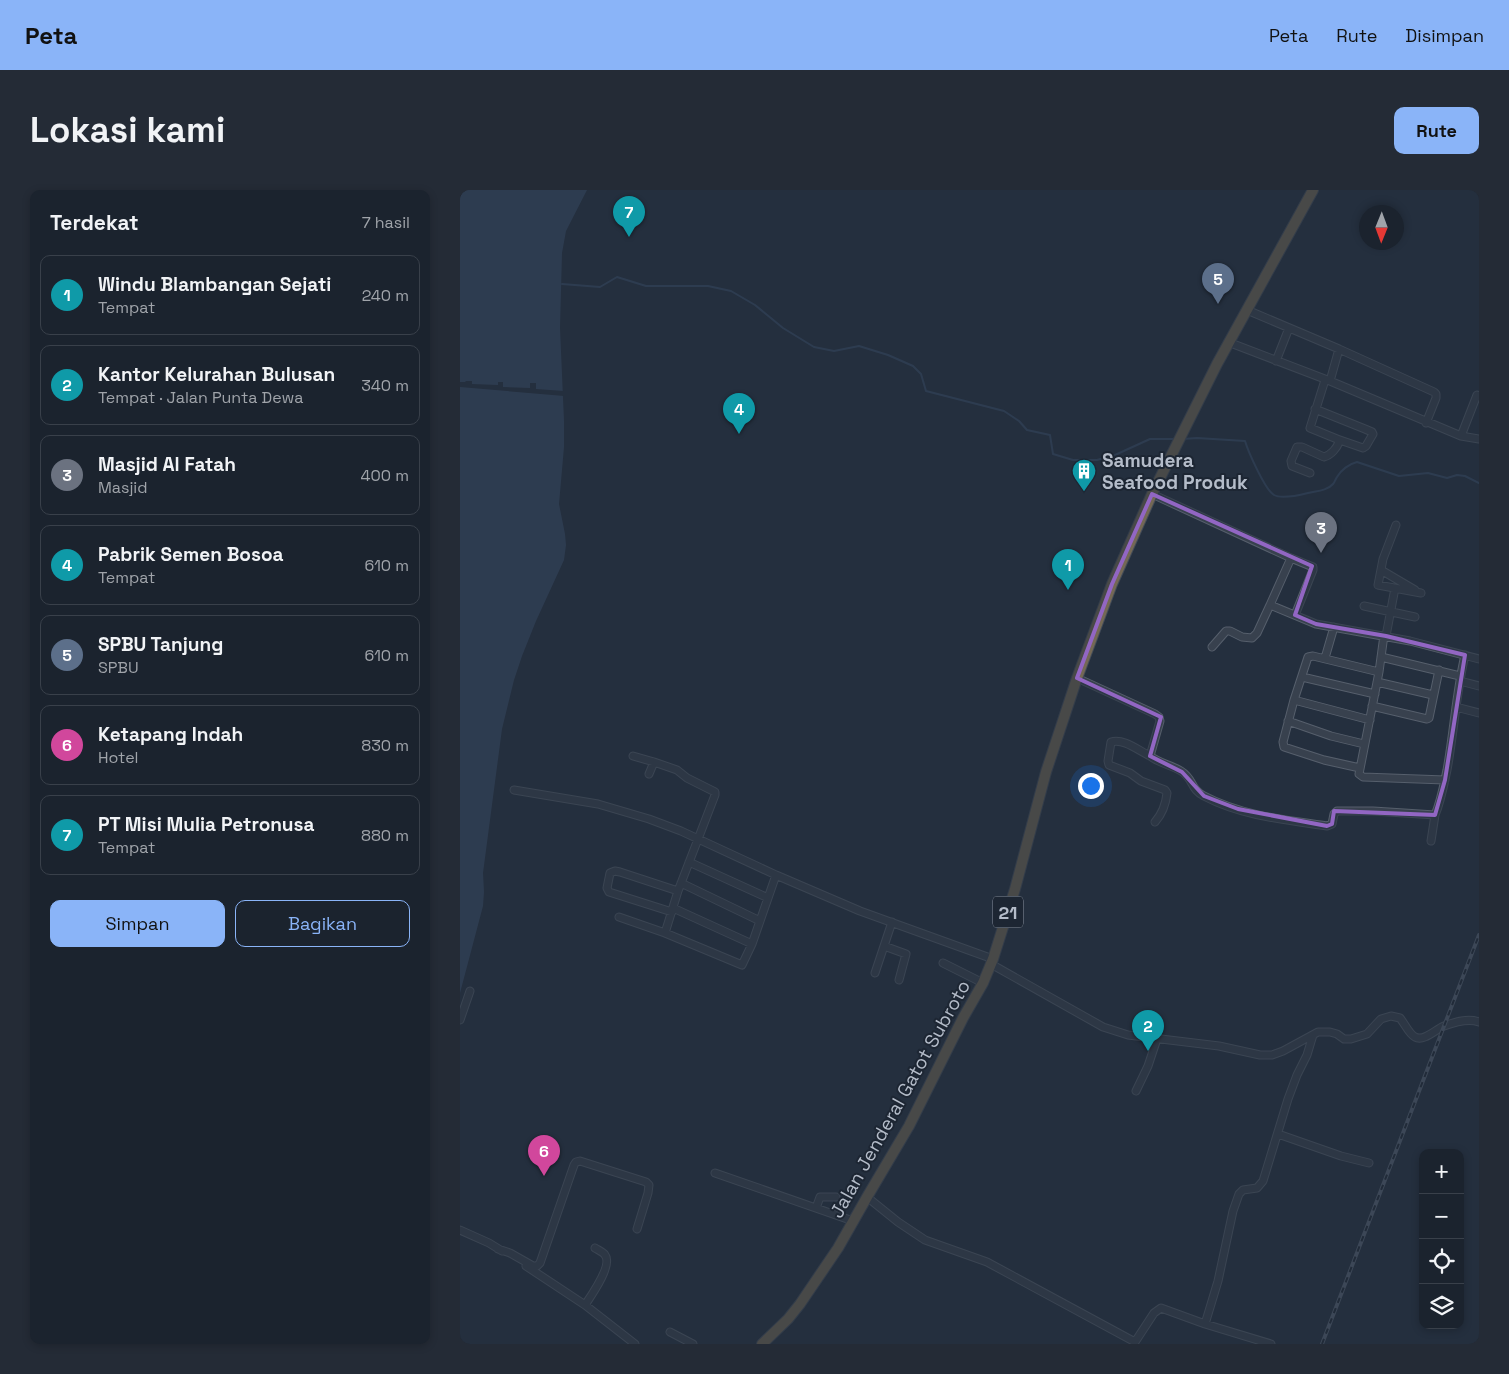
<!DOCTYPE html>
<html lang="id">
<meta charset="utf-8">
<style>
:root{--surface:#1b232e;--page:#242b36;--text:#f1f3f6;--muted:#a0a4aa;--line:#39404a;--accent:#8ab4f8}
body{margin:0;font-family:"Space Grotesk",sans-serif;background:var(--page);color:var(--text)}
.controls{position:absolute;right:15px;bottom:15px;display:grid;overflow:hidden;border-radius:10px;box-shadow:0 2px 8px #0003}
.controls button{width:45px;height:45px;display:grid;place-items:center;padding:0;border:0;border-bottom:1px solid var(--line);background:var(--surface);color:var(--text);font:25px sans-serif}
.compass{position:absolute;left:899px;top:15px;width:45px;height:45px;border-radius:50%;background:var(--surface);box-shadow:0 2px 8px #0003;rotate:181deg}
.you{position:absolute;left:630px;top:595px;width:18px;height:18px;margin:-12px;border:4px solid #fff;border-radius:50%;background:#1a73e8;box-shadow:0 0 0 8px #1a73e833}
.badge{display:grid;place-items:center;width:32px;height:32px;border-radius:50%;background:var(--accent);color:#fff;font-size:16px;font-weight:700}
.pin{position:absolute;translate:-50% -41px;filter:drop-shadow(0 1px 2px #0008)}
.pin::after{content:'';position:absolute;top:26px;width:18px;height:15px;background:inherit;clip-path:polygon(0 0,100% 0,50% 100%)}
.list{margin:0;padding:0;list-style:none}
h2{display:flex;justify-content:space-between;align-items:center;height:65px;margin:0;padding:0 20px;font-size:21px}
h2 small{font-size:16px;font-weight:400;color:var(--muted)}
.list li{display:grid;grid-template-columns:32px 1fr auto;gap:15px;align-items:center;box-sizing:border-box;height:80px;margin:0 10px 10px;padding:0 10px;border:1px solid var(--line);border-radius:10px}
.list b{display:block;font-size:19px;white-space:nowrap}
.list p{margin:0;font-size:16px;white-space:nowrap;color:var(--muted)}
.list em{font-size:16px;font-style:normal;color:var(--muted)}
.actions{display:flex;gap:10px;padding:15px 20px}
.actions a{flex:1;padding:11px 0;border:1px solid var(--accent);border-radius:10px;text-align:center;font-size:18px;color:var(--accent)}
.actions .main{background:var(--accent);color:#111}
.icon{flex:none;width:28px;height:28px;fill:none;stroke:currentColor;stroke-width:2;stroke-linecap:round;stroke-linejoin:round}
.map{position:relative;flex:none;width:1019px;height:1154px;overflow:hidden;border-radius:10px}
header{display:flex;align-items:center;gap:30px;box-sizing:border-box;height:70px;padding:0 25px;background:var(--accent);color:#111}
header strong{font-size:24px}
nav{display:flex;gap:28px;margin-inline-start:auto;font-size:18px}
.intro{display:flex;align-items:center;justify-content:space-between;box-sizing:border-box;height:120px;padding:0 30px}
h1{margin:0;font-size:35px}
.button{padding:12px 22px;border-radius:10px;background:var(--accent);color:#111;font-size:18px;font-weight:700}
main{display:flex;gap:30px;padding:0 30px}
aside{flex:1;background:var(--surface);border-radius:10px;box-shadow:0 2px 8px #0003}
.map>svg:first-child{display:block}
.water{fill:#394c67}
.pier{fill:#242f3e}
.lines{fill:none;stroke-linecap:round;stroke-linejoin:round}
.stream{stroke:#394c67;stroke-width:2}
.minor-casing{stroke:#565f6c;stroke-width:9}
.highway-casing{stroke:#434c59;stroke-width:12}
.minor{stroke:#38414e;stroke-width:7}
.highway{stroke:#746855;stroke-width:10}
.rail-casing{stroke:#5a6575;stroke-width:4}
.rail{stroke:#1d2633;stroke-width:2;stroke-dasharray:5.5;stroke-linecap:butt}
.marked{fill:none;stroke:#9266c3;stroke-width:4;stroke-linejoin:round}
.labels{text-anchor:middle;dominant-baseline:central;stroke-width:4;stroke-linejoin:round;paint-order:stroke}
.shield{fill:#1d2633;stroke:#878f9c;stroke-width:1}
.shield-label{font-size:18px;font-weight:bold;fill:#b4bcc9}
.poi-label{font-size:19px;font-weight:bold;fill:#b4bcc9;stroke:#1d2633;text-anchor:start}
.street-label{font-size:19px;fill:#b4bcc9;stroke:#1d2633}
</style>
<header>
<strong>Peta</strong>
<nav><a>Peta</a><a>Rute</a><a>Disimpan</a></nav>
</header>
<div class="intro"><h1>Lokasi kami</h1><a class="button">Rute</a></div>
<main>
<aside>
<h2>Terdekat<small>7 hasil</small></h2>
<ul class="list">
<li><span class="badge" style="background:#0f9aa8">1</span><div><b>Windu Blambangan Sejati</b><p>Tempat</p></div><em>240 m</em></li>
<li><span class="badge" style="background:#0f9aa8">2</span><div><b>Kantor Kelurahan Bulusan</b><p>Tempat · Jalan Punta Dewa</p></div><em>340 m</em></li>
<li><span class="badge" style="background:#6b7280">3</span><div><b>Masjid Al Fatah</b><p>Masjid</p></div><em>400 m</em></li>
<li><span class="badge" style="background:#0f9aa8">4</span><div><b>Pabrik Semen Bosoa</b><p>Tempat</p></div><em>610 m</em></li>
<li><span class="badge" style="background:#5c6f8a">5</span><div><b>SPBU Tanjung</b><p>SPBU</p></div><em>610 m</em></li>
<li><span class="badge" style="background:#d1479c">6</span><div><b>Ketapang Indah</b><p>Hotel</p></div><em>830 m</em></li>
<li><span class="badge" style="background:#0f9aa8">7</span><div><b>PT Misi Mulia Petronusa</b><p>Tempat</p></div><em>880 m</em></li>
</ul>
<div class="actions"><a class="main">Simpan</a><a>Bagikan</a></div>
</aside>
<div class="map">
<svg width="1019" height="1154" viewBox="0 0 1019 1154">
<rect width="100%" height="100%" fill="#242f3e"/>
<!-- water -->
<path class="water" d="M0,0H127L106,41L102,63L100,138L104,231V257L99,314L105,344L106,355L104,370L76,431L62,466L54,490L42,539L23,683L24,702L23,716L0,803Z"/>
<!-- pier -->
<path class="pier" d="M6,191H12V194L38,195V192H43V197L70,198V193H76V199L104,201V206L0,197V192H5Z"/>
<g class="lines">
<!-- stream -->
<path class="stream" d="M102,94L140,97L157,87L186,96H248L271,101L295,115L323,138L354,157L374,161L399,156L428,165L453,176L461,184L466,201L544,221L559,231L567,240L590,245L593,264L613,270H637L655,265L690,249H716
M723,249L737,248L785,251C788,261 805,300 814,305C821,309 840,305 848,303C856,301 867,301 873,294C875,292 875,290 877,287C881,280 889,274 897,272L939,286L968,283L987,288L997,285L1005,286L1019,293"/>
<defs>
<path id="minor" d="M787,120L879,159L974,202L976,204V208L966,233
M768,152L870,191L1001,246L1019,249
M816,171L829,138
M870,191L879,159
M855,219L905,239L912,242L913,244L906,256L903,258L877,249
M1001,246L1017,205
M850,283L832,276L831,271L837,257H842L864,267C871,265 877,258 879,252L877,249L850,238L865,190
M692,304L831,368L810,415L856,434L950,451L1019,469
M936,335L923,369L918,395L961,403
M831,368L853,377V380L835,425
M921,380L955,400
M904,416L955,427
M924,445L919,482L899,584L903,587L985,590
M926,446L935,398
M752,457L766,441H770L782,447L792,448L797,443L810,415
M921,467L1000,486
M865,468L874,437
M842,487L915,504
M617,488L695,524L699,527L700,531L690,566C699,573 711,575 721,581C734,589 730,599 744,606C782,626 826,630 867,636L872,634L874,624L877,621H913L975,625C981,611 984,594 987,580C994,542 996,503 1005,465
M1000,491L1019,496
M917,492L973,505
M834,510L910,530
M912,516L967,529L969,528L979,480
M996,517L1019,523
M828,531L871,546L904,554
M173,566L194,572L217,580L227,588L255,602V605L218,701L205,743
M690,566C679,561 664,548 651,552L648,571L649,575L670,583L681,591L705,600L707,603C706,613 702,624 695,632
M900,578L864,570L824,557L823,552L834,510L848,467L853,466L919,482
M189,584L194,572
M54,600L138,614L189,629L221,641L316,685L400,721L533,769
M971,651L975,625
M229,672L308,708
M221,693L300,731
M213,718L292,754
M212,722L149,702L147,698L150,683L155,681L160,682L218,701
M159,727L205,743L282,775L292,754L316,685
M424,756L446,764L439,790
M483,773L523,793
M531,774L643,837L668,845L759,856L800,865H812L823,861L858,842H870L877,844L884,849H891L907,844L921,829L931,826L940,828C945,834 949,844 955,847C964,852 976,839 984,836C995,832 1008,828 1019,832
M415,783L432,732
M0,830L10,801
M676,901L688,876L697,849
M818,944L881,966L909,973
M255,983L393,1031
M407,1007L438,1032L465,1050L527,1072L675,1152L694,1123L701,1118L745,1134L811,1154
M356,1018L360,1007H376
M0,1040L29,1053L42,1061
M38,1059L50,1063L73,1076H77L80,1073L114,975L116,972L120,971L186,992L189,995L188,1003L177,1039
M66,1076L125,1115L175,1154
M125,1115C131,1106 153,1075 145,1065C143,1062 138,1060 135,1058
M745,1134L758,1091L773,1021L779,1004L783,1000L797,998L803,991L828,909L837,885L847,865L853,845
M210,1142L233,1154"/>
<path id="highway" d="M302,1154L328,1129L340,1114L378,1058L407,1007L449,936L503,828L523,793L533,769L555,699L586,582L617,488L652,394L692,304L757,174L853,0"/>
</defs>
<!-- minor casing -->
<use href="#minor" class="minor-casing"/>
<!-- highway casing -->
<use href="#highway" class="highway-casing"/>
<!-- minor -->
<use href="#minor" class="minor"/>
<!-- highway -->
<use href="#highway" class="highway"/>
<defs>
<path id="rail" d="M862,1154L1019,745"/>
</defs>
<!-- rail casing -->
<use href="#rail" class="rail-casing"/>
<!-- rail -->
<use href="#rail" class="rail"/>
</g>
<!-- marked area -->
<path d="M0 0H1019V1154H0ZM692,304L852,376L835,425L856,434L926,446L1005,465L985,590L975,625L874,621L872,634L867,636L778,619L744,606L722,582L690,566L701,527L617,488L652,394Z" fill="#242f3e" fill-opacity=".55" fill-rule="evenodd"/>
<path class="marked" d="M692,304L852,376L835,425L856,434L926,446L1005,465L985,590L975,625L874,621L872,634L867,636L778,619L744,606L722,582L690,566L701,527L617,488L652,394Z"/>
<!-- icons -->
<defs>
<symbol id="building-pin" viewBox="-11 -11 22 30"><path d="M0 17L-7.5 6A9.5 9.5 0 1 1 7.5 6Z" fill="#0f9aa8" stroke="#1d2633"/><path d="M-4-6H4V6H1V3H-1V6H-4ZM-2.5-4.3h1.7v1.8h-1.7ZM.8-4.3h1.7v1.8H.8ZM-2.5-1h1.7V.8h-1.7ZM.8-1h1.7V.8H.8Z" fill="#fff"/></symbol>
</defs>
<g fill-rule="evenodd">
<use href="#building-pin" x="610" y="267" width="28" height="38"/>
</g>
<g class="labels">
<!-- shield labels -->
<rect class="shield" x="533" y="706.5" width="30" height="31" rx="4"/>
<g class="shield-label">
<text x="548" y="722">21</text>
</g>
<!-- poi labels -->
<g class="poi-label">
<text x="642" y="270">Samudera<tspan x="642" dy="22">Seafood Produk</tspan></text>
</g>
<!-- street labels -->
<g class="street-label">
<text transform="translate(440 909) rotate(-61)">Jalan Jenderal Gatot Subroto</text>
</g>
</g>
</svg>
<div class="controls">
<button>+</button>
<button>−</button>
<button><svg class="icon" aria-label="locate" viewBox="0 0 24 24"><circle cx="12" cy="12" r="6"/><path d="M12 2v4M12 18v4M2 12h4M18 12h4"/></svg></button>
<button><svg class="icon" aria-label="layers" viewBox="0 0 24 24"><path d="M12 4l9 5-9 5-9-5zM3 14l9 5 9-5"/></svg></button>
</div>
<svg class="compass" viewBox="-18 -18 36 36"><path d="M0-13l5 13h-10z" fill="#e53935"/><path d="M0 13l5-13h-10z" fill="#a0a4aa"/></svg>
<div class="you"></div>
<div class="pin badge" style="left:608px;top:400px;background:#0f9aa8">1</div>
<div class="pin badge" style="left:688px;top:861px;background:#0f9aa8">2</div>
<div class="pin badge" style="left:861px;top:363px;background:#6b7280">3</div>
<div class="pin badge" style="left:279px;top:244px;background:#0f9aa8">4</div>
<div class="pin badge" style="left:758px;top:114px;background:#5c6f8a">5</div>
<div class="pin badge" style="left:84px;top:986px;background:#d1479c">6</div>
<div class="pin badge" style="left:169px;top:47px;background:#0f9aa8">7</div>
</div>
</main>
